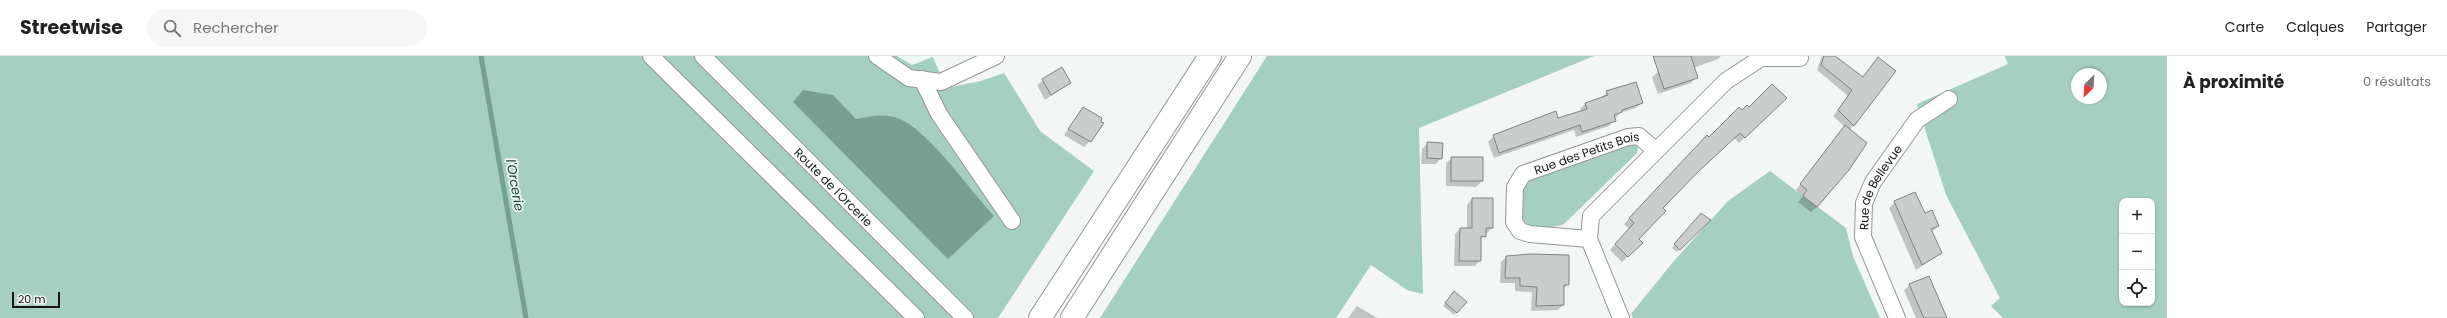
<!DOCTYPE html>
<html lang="fr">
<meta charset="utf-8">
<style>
:root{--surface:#fff;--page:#f6f6f6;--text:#222;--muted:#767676;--line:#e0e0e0}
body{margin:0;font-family:Poppins,sans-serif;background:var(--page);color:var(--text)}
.controls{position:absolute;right:12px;bottom:12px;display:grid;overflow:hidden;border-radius:8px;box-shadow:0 1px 3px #0004}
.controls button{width:36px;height:36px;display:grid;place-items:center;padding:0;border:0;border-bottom:1px solid var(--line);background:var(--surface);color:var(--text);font:20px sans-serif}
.compass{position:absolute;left:2071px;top:12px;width:36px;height:36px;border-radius:50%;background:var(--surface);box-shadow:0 1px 3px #0004;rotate:205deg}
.scale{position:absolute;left:12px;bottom:10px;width:48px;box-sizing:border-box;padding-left:4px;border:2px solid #141615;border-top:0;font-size:11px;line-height:14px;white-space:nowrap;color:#141615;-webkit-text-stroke:3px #f2f6f4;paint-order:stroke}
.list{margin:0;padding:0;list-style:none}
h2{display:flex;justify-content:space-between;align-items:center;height:52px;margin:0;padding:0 16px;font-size:17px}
h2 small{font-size:13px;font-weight:400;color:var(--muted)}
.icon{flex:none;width:22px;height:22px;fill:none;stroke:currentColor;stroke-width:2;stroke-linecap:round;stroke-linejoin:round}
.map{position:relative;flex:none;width:2167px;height:262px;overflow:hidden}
header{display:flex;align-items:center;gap:24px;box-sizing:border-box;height:56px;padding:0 20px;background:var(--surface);border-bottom:1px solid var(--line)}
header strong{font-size:19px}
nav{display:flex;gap:22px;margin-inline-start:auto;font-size:14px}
.search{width:280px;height:36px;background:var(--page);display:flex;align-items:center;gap:10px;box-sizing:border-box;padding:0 14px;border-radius:22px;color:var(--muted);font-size:15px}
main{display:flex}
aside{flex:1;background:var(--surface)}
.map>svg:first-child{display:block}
.green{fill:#a5cfc0;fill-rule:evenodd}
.water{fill:#77a092}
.shadow{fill:#0003}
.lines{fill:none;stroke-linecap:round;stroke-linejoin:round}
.stream{stroke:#77a092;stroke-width:5}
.building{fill:#cacdcc;stroke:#808382}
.minor-casing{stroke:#949796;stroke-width:18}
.highway-casing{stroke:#949796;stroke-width:24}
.minor{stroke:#fff;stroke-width:16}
.highway{stroke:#fff;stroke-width:22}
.labels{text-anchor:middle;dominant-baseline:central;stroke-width:3.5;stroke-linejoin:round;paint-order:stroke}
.street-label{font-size:12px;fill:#141615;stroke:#f2f6f4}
.water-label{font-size:13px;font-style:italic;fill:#0b4738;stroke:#f2f6f4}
</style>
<header>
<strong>Streetwise</strong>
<div class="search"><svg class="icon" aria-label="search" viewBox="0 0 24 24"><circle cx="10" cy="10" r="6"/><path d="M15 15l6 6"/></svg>Rechercher</div>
<nav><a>Carte</a><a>Calques</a><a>Partager</a></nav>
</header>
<main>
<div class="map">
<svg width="2167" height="262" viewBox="0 0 2167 262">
<rect width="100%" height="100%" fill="#f2f6f4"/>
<!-- green -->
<path class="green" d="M0,0H897L912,9L933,1L946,32L981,25L1004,17L1040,75L1094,115L998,262H0Z
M1267,0H1594L1419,72L1423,238L1407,234L1371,209L1336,262H1100Z
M2005,0H2167V262H2003L1991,250L2000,242L1946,139L1917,48L2008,8ZM2077,18H2101V42H2077ZM2122,145H2152V247H2122Z
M1633,86L1638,92L1637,97L1564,168C1552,173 1530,174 1522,163C1522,146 1519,131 1534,121Z
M1770,115L1846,172L1853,200L1880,262H1633L1631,258L1673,206L1728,145Z"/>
<!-- water -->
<path class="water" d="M803,34L833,39L856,63C872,60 889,56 904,65C932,80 971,135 994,160L948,203L793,46Z"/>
<!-- shadow -->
<path class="shadow" d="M1683,0H1721L1718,3L1693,12L1696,21L1691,27L1658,38L1652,21L1658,16L1685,6Z
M1822,0H1834L1862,22L1878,2L1854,69L1849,74L1863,93L1823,145L1811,156L1798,146L1803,140L1796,134L1845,71L1833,60L1848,40L1817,14Z
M1061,12L1070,27L1045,44L1037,29Z
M1607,36L1642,46L1636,52L1620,57L1609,70L1576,81L1574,74L1494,102L1488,86L1494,80L1581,56L1580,53L1585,48L1601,42Z
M1786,42L1739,87L1734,82L1693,119L1661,152L1637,183L1642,187L1622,206L1610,194L1629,173L1624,168L1701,86L1709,83L1742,55Z
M1083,52L1099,66L1090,85L1084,91L1064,79Z
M1428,87L1441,102L1436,108H1421L1422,93Z
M1452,102L1482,125L1476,131L1446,130V107Z
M1472,143H1492V172L1480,184V204L1475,210H1454L1455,178L1460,173H1467V149Z
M1895,146L1924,159L1938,170L1932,176L1941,197L1916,214L1889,152Z
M1699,161L1709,165L1677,196L1672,192Z
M1568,200V228L1563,233V249L1558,254L1531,255L1532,236L1515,235V227H1500L1501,206L1506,201Z
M1910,229L1945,262H1916L1904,234Z
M1451,239L1465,246L1454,259L1443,250Z
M1357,250L1377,262H1348Z"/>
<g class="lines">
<!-- stream -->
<path class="stream" d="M481,0L526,262"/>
</g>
<!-- building -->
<path class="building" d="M1653,0H1691L1698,22L1664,33Z
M1824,0H1835L1863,21L1878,1L1896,15L1854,70L1838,54L1852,34L1821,9Z
M1062,11L1071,27L1051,39L1042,23Z
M1636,26L1643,47L1622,54V56L1614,59L1616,65L1582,76L1580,69L1499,97L1493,79L1556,55L1558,62L1587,53L1585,47L1608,39L1606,35Z
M1772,28L1787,42L1745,82L1740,77L1698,116L1663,152L1666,155L1639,183L1643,187L1628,201L1615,188L1634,167L1629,162L1707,79L1709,81L1739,51L1742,54L1747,49L1749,51Z
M1083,51L1102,62L1101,66L1104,67L1091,86L1068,73Z
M1845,69L1867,87L1849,114L1817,151L1803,140L1807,134L1800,128Z
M1427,86L1443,87L1442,103L1427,102Z
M1451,101H1483V125H1451Z
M1915,136L1925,157L1932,154L1939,170L1931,173L1942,197L1922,209L1894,145Z
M1472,142H1493V172H1486V181L1481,180V205H1459L1460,172H1472Z
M1701,157L1711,164L1680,194L1674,188Z
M1530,198L1569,199V229H1564V249L1536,250L1537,231L1520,230V222H1505L1506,200Z
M1929,220L1947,262H1924L1909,228Z
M1454,235L1467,246L1457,257L1445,247Z"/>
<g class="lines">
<defs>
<g id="minor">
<path d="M651,0L916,262"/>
<path id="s1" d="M703,0L965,262"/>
<path d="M877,0L909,22L941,26L996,0"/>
<path d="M922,23L939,58L1012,165"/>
<path id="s2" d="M1589,183L1530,178L1520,175L1514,166L1515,131L1523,118L1628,81L1639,80L1656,95"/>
<path d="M1621,262L1589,183L1591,160L1726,25L1761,2H1800"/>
<path id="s3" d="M1897,262L1863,181L1864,147L1873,126L1917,64L1949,43"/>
</g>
<path id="highway" d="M1040,262L1210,0
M1072,262L1240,0"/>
</defs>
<!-- minor casing -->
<use href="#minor" class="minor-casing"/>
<!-- highway casing -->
<use href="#highway" class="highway-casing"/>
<!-- minor -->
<use href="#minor" class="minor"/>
<!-- highway -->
<use href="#highway" class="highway"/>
</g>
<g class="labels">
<!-- street labels -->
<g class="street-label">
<text stroke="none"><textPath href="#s2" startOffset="198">Rue des Petits Bois</textPath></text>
<text stroke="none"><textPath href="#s1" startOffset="185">Route de l'Orcerie</textPath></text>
<text stroke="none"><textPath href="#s3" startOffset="142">Rue de Bellevue</textPath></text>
</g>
<!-- water labels -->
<g class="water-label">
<text transform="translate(515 129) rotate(80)">l'Orcerie</text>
</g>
</g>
</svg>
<div class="controls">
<button>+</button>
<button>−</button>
<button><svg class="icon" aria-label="locate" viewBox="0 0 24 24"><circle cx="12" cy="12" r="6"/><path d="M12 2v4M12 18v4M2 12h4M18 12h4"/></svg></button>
</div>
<svg class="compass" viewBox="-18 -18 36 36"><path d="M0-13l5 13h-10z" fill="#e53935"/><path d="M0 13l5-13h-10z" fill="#767676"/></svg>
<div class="scale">20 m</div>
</div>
<aside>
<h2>À proximité<small>0 résultats</small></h2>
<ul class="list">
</ul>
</aside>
</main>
